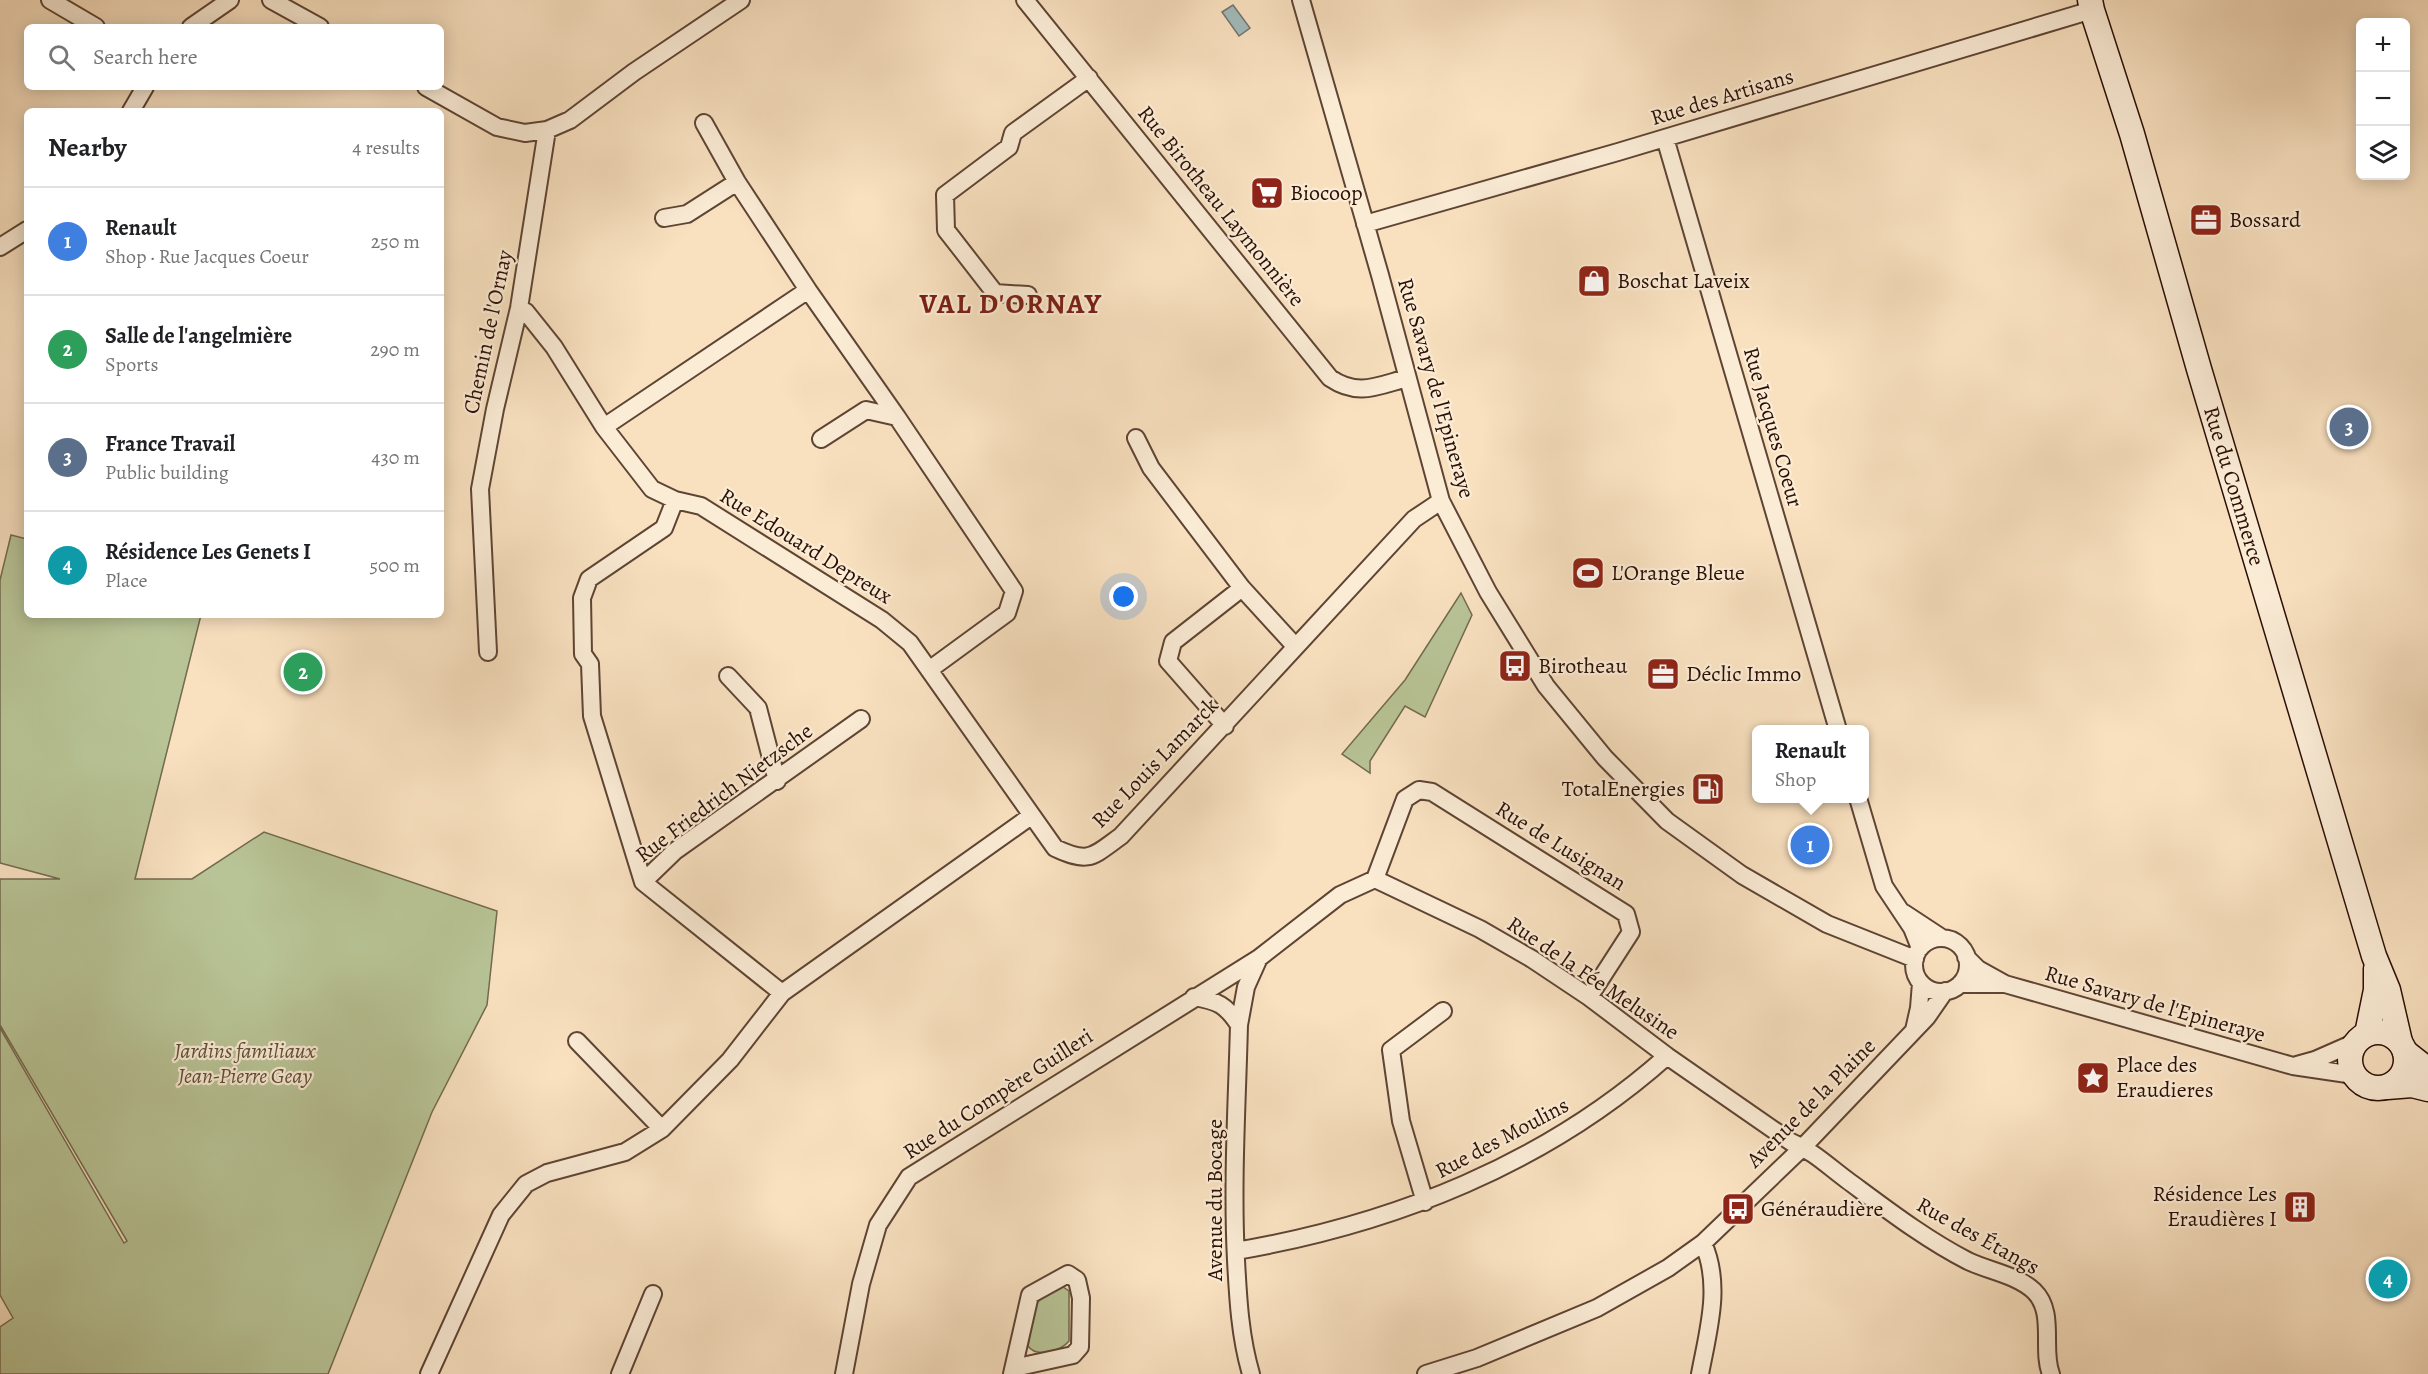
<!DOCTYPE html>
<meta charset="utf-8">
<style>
:root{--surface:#fff;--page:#f2f2f2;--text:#202124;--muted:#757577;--line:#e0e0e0;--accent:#8f2418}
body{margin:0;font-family:Alegreya,serif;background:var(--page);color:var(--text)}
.controls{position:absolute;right:18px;top:18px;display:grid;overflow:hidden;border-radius:9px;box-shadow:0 3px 15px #0003}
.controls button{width:54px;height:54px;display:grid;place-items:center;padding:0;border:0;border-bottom:2px solid var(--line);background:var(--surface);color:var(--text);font:30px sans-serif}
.you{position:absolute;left:1124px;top:597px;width:21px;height:21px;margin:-15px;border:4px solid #fff;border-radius:50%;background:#1a73e8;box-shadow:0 0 0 9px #1a73e833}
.badge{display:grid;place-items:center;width:39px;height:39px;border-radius:50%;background:var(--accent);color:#fff;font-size:20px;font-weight:700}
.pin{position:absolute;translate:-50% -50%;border:3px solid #fff;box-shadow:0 2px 6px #0006}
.popup{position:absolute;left:1752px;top:725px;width:117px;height:78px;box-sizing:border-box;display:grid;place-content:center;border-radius:9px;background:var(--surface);filter:drop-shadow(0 2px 4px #0005);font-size:20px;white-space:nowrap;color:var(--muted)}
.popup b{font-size:22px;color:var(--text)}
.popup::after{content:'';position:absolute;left:50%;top:100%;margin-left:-12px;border:12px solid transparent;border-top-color:var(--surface)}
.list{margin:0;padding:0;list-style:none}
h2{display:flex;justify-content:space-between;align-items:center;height:78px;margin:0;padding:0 24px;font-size:26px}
h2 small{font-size:20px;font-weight:400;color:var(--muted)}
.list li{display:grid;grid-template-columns:39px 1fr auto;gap:18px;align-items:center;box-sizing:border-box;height:108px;padding:0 24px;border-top:2px solid var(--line)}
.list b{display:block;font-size:22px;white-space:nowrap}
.list p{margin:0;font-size:20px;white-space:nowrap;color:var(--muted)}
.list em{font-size:20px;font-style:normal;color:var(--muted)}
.icon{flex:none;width:33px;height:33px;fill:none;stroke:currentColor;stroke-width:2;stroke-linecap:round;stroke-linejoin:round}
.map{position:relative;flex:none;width:2428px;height:1374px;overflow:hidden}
.search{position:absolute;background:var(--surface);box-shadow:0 3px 15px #0003;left:24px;top:24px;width:420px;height:66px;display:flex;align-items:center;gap:15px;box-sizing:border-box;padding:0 21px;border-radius:9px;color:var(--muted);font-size:22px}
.panel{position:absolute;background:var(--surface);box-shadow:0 3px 15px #0003;left:24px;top:108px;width:420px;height:510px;border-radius:9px}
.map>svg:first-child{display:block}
.green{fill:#b8c496;stroke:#726a4e;stroke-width:1.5}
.water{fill:#a1bbbb;stroke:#727672;stroke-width:1.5}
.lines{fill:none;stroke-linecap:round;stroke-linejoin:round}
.street-casing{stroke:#5e4434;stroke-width:20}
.secondary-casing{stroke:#2b0f05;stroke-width:27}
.street{stroke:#fbecd6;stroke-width:16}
.secondary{stroke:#fbecd6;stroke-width:24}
.labels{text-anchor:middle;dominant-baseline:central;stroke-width:4.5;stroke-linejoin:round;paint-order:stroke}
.street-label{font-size:22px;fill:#2b0f05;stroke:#fbecd6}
.poi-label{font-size:22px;fill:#2b0f05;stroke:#fbecd6;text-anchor:start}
.park-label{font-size:22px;font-style:italic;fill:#5c4e38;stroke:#fbecd6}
.district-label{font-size:28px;font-weight:bold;letter-spacing:1.5px;fill:#7a1f14;stroke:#fbecd6}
</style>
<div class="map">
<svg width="2428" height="1374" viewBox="0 0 2428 1374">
<rect width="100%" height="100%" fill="#f9e1c0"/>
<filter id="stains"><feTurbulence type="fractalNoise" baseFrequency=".00333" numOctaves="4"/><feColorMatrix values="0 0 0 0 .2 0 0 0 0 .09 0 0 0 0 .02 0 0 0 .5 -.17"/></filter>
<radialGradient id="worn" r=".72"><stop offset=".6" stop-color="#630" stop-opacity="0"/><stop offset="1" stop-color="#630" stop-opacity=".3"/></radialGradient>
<!-- green -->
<path class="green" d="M11,535L27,539V615H201L135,879H192L264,832L497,911L487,1005L432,1112L328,1374H0V1327L13,1318L0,1295V1028L124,1243L127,1241L0,1025V879H60L0,863V580Z
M1461,593L1472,615L1425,717L1405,706L1370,761V773L1342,754L1405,680Z
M1060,1285L1069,1291V1341C1061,1351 1036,1358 1028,1346L1035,1306L1041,1298Z"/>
<!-- water -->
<path class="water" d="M1233,5L1250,28L1239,36L1222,12Z"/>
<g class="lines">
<defs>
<path id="street" d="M50,0L96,27
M271,0L320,27
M1025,0L1330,378C1358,397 1377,386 1407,378
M1301,0L1380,275L1441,501L1488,592L1546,686L1605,758L1667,821L1742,875L1827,924L1915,959
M191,27L230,0
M426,87L497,127L525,133L547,130L570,120L634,72L741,0
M131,111L145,87
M704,123L737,182L808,290
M1665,138L1838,730
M664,218L687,214L737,182
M1365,224L1618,152L2092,10
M0,247L27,230
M1028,295L995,293L946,230L945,195L1009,147L1013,133L1089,78
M519,308L526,312L554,347L604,427L652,489L675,500L701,506L882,620L910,643L1055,848C1089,864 1092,857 1121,836L1414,519L1441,501
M604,427L808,290L897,417
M1136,438L1151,468L1242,588
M821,439L866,410L897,417L1014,591L1007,613L929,670
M488,652L480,489L495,409L519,308L547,130
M728,676L758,708L777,781
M1225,726L1168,661L1173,642L1242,588L1295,646
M1858,798L1884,886L1912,928L1920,948
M643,882L592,716L590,664L583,654L582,598L589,579L664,528L675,500
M643,882L675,851L861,719
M643,882L782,993
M1904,913L1942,938
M1914 965a27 27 0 1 1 54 0a27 27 0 1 1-54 0Z
M1966,957L1978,969L2005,984L2293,1066L2354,1075
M1960,984H2004
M1194,997C1218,1001 1226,1005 1239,1025L1246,987L1259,958L1340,895L1375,879
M1589,997L1631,932L1626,914L1432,792L1419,790L1405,799L1375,879L1480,929L1532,959L1589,997L1667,1056L1791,1142C1813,1151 1828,1166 1847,1180C1885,1208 1925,1239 1968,1261C1989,1271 2017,1275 2034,1291C2056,1312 2041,1350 2051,1374
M1239,1025C1237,1104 1232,1182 1236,1260C1238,1298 1240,1337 1251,1374
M1914,1030L1919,1008L1921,983
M577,1041L662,1129
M2297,1065L2315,1060L2356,1042
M1425,1202L1401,1121L1391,1050L1443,1011
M1236,1251C1394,1224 1546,1164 1667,1056
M429,1374L501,1215L526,1184L547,1173L625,1152L662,1129L730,1060L782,993L1031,816
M620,1374L653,1294
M844,1374L861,1284L878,1225L909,1177L1259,958
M1012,1374L1030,1295L1068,1274L1077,1280L1081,1298L1080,1347L1073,1355L1014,1368
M1426,1374L1477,1358L1597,1308L1668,1268L1703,1243L1803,1147L1927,1017L1945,991
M1700,1374C1708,1331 1722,1285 1703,1243"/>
<g id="secondary">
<path id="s1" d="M2090,0L2092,10L2132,134L2199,369L2374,956L2388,990L2400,1042"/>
<circle cx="2378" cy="1060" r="28"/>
<path d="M2367,1034L2376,990V969"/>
<path d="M2405,1052L2428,1070"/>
<path d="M2387,1087L2412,1085L2428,1089"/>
</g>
</defs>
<!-- street casing -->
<use href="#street" class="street-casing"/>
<!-- secondary casing -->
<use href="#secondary" class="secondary-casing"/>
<!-- street -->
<use href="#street" class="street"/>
<!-- secondary -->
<use href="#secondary" class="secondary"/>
</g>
<!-- icons -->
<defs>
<symbol id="supermarket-square" viewBox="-11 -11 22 22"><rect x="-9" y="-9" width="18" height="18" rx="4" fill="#8f2418" stroke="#fbecd6"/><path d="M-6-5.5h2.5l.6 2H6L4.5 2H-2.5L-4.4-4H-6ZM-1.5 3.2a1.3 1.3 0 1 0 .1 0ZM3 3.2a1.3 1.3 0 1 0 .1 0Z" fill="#fff"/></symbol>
<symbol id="office-square" viewBox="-11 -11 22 22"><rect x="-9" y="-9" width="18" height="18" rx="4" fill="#8f2418" stroke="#fbecd6"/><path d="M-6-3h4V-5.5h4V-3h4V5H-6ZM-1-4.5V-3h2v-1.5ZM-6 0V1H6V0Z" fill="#fff"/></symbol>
<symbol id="shop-square" viewBox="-11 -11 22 22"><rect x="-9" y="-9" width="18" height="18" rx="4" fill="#8f2418" stroke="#fbecd6"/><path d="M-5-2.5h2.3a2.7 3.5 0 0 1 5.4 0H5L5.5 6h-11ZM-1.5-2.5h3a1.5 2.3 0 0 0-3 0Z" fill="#fff"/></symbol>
<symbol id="stadium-square" viewBox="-11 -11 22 22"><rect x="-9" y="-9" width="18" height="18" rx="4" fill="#8f2418" stroke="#fbecd6"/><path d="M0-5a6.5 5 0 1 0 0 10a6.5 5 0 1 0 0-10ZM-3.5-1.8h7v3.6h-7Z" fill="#fff"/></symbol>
<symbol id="bus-square" viewBox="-11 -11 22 22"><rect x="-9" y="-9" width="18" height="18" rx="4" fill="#8f2418" stroke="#fbecd6"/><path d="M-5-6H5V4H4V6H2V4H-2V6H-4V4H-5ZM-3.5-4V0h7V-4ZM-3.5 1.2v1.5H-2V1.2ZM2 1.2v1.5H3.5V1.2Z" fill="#fff"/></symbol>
<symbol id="fuel-square" viewBox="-11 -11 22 22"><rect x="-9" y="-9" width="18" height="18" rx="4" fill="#8f2418" stroke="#fbecd6"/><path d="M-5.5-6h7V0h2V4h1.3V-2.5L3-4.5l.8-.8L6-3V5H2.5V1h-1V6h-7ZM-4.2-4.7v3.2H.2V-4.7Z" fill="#fff"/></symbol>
<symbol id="sight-square" viewBox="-11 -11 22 22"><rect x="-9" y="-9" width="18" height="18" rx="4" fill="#8f2418" stroke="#fbecd6"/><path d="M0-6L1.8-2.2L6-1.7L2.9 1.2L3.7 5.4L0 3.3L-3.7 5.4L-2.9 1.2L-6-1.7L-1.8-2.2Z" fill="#fff"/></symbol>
<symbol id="building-square" viewBox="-11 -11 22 22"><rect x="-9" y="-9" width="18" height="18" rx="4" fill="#8f2418" stroke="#fbecd6"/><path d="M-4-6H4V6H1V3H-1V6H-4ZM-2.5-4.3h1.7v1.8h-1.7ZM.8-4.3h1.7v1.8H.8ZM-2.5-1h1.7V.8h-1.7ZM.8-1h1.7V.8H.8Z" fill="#fff"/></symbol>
</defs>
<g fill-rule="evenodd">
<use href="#supermarket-square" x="1248" y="174" width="38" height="38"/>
<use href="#office-square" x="2187" y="201" width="38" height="38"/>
<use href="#shop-square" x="1575" y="262" width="38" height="38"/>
<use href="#stadium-square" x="1569" y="554" width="38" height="38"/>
<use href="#bus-square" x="1496" y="647" width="38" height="38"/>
<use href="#office-square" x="1644" y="655" width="38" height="38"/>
<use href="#fuel-square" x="1689" y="770" width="38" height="38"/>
<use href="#sight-square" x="2074" y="1059" width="38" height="38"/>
<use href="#building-square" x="2281" y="1188" width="38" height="38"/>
<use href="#bus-square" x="1719" y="1190" width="38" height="38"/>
</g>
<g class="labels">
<!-- street labels -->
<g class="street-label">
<text transform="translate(1722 97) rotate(-17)">Rue des Artisans</text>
<text transform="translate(1221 206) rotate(51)">Rue Birotheau Laymonnière</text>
<text transform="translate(488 332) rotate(-78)">Chemin de l'Ornay</text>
<text transform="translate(1436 388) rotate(74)">Rue Savary de l'Epineraye</text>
<text transform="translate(1773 427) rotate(74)">Rue Jacques Coeur</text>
<text stroke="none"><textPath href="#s1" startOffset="507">Rue du Commerce</textPath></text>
<text transform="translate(806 546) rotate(32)">Rue Edouard Depreux</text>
<text transform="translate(1155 763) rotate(-46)">Rue Louis Lamarck</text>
<text transform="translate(724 793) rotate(-37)">Rue Friedrich Nietzsche</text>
<text transform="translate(1561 846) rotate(32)">Rue de Lusignan</text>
<text transform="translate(1593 978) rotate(34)">Rue de la Fée Melusine</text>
<text transform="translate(2155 1004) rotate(16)">Rue Savary de l'Epineraye</text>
<text transform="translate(998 1094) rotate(-33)">Rue du Compère Guilleri</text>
<text transform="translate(1811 1103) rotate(-45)">Avenue de la Plaine</text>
<text transform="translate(1502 1138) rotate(-28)">Rue des Moulins</text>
<text transform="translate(1215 1200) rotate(-90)">Avenue du Bocage</text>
<text transform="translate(1978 1236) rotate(29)">Rue des Étangs</text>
</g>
<!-- poi labels -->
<g class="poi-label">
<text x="1290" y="193">Biocoop</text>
<text x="2229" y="220">Bossard</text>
<text x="1617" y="281">Boschat Laveix</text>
<text x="1611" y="573">L'Orange Bleue</text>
<text x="1538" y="666">Birotheau</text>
<text x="1686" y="674">Déclic Immo</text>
<text x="1685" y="789" text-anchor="end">TotalEnergies</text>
<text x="2116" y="1065">Place des<tspan x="2116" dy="25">Eraudieres</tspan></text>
<text x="2277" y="1194" text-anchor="end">Résidence Les<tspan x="2277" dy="25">Eraudières I</tspan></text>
<text x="1761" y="1209">Généraudière</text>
</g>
<!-- park labels -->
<g class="park-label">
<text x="245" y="1051">Jardins familiaux<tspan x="245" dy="25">Jean-Pierre Geay</tspan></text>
</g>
<!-- district labels -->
<g class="district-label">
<text x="1011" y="304">VAL D'ORNAY</text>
</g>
</g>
<rect width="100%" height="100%" filter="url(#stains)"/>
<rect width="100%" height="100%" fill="url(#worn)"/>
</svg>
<div class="controls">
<button>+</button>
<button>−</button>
<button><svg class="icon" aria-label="layers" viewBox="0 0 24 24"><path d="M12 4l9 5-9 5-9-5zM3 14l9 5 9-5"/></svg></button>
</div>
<div class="you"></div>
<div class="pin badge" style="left:1810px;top:845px;background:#3f7fe0">1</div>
<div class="popup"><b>Renault</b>Shop</div>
<div class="pin badge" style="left:303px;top:672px;background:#2e9e5b">2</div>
<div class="pin badge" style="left:2349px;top:427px;background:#5c6f8a">3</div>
<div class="pin badge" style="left:2388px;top:1279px;background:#0f9aa8">4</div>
<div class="search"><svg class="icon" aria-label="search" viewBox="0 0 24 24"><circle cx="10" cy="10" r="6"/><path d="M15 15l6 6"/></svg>Search here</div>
<section class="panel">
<h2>Nearby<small>4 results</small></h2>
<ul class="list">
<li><span class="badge" style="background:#3f7fe0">1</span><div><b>Renault</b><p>Shop · Rue Jacques Coeur</p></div><em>250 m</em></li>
<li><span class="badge" style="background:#2e9e5b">2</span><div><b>Salle de l'angelmière</b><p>Sports</p></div><em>290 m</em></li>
<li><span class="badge" style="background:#5c6f8a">3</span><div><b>France Travail</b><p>Public building</p></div><em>430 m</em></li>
<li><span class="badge" style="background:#0f9aa8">4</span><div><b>Résidence Les Genets I</b><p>Place</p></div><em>500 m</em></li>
</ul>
</section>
</div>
